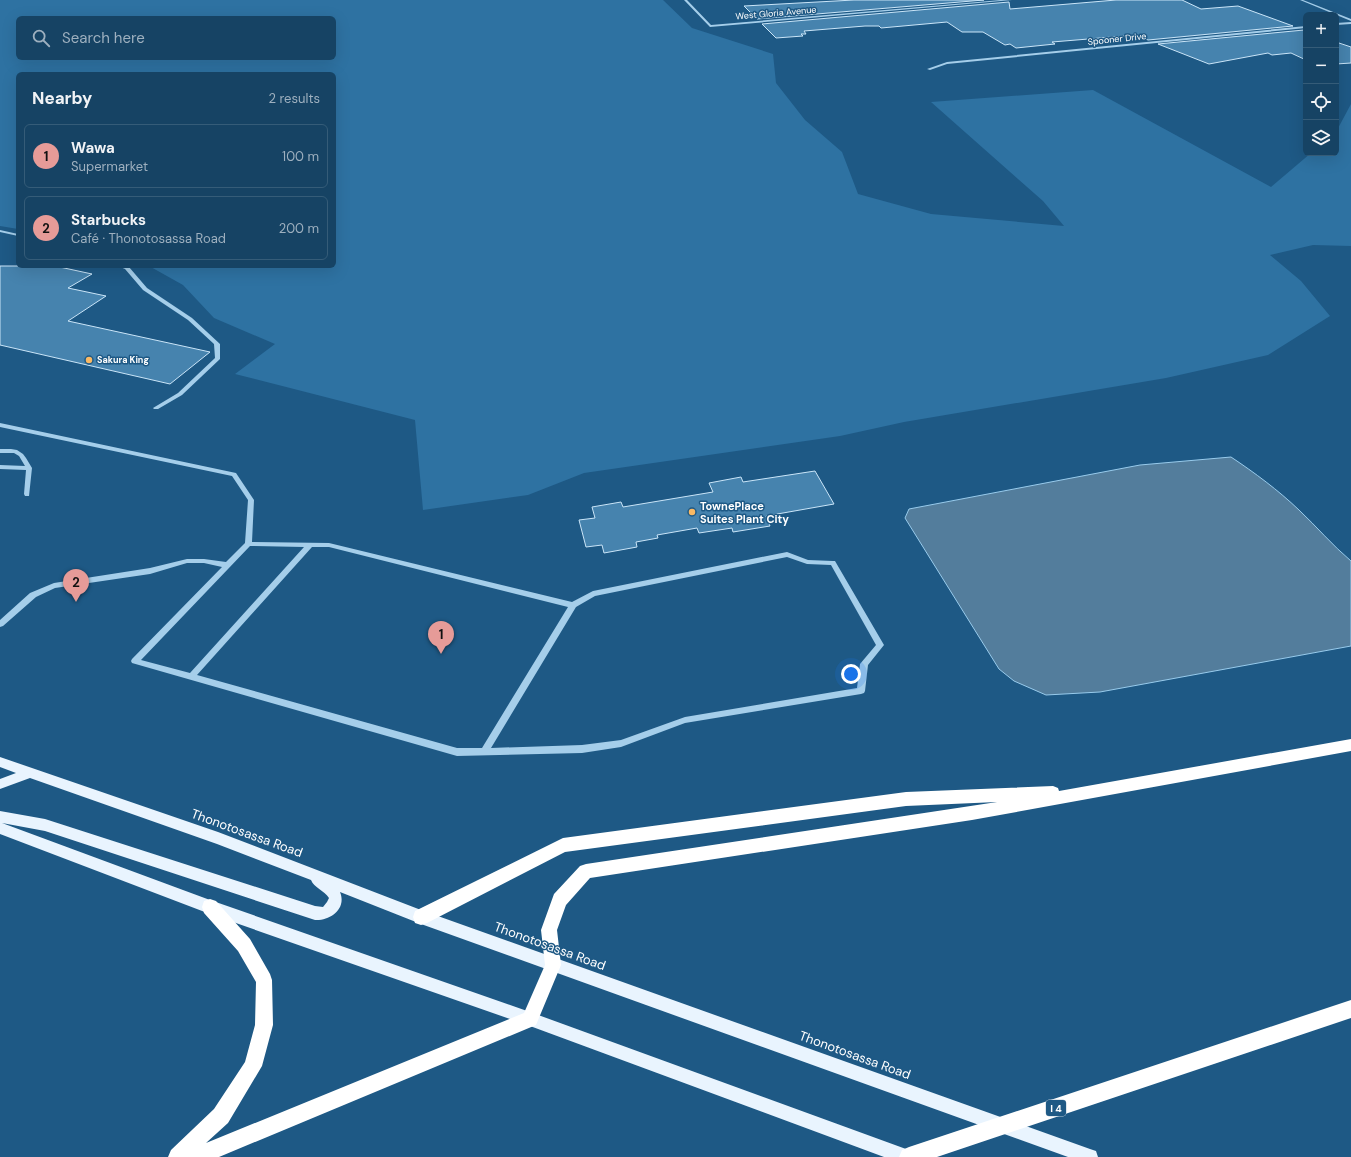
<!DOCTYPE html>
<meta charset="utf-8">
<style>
:root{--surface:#164364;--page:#1f4a6a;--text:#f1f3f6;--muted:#9eb0bf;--line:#355c78;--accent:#e69b98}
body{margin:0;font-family:"DM Sans",sans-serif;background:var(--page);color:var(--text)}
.controls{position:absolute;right:12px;top:12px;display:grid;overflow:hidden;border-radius:6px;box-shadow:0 4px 16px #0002}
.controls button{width:36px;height:36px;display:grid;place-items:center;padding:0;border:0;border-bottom:1px solid var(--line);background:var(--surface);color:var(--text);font:20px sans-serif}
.you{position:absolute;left:851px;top:674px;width:14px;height:14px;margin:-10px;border:3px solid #fff;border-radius:50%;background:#1a73e8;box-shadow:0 0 0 6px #1a73e833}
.badge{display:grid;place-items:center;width:26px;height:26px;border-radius:50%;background:var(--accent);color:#111;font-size:13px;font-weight:700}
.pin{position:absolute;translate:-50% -33px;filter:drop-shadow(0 1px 2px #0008)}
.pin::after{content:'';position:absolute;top:21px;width:14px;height:12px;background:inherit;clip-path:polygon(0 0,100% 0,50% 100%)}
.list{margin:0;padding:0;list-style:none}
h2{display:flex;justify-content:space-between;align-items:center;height:52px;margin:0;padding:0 16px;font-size:17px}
h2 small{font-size:13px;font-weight:400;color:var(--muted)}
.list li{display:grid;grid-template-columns:26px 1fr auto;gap:12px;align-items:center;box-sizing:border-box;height:64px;margin:0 8px 8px;padding:0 8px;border:1px solid var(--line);border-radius:6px}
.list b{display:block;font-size:15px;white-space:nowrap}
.list p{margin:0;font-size:13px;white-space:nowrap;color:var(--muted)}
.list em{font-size:13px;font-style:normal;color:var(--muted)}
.icon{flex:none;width:22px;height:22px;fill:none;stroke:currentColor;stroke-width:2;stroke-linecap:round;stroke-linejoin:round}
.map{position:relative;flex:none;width:1351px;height:1157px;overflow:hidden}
.search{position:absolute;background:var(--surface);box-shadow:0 4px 16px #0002;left:16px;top:16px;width:320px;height:44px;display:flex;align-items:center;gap:10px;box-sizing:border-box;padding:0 14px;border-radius:6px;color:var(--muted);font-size:15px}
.panel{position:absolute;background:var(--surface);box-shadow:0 4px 16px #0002;left:16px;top:72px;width:320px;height:196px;border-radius:6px}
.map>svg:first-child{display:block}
.green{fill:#2e72a2;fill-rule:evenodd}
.water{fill:#537d9c;stroke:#98cbec}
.building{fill:#4683ae;stroke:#cae5f8}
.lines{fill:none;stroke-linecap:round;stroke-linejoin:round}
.minor{fill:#a5ceea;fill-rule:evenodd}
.major{fill:#e9f4fe;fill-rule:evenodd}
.highway{fill:#fff;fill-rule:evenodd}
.poi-dot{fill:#fab964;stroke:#1e5985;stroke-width:1.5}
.labels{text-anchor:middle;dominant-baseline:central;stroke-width:3;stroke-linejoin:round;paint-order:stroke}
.far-street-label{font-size:9px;fill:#fff;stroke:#1e5985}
.far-poi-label{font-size:9px;font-weight:bold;fill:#fff;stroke:#1e5985;text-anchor:start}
.shield{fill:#1e5985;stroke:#bccdda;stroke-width:1}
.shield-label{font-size:10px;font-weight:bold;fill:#fff}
.poi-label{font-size:11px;font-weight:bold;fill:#fff;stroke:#1e5985;text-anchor:start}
.near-street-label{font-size:13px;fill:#fff;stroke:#1e5985}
</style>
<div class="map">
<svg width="1351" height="1157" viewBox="0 0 1351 1157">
<rect width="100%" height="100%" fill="#1e5985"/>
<!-- green -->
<path class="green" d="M0,0H663L692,28L773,54L776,83L805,120L842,152L858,194L931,214L1064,226L1043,201L931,102L1093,90L1271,187L1311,153H1336V132L1351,104V246L1313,245L1270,255L1301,281L1330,316L1268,355L1166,378L904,422L840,436L584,473L528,495L423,510L415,420L235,374L275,344L214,318L183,285L149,266H334V74H18V229L0,226ZM18,18H334V58H18Z"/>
<!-- water -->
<path class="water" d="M1231,457C1255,473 1278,490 1299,510C1317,527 1332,545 1351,561V646L1100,692L1046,695L1014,681L999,669L905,518L909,509L1140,465Z"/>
<!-- building -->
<path class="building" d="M854,0H984L757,19L744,6Z
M1116,0H1182L1201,9L1238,6L1293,26L1148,40L1137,35L1052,42L1055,44L1016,48L1010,44L1005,45L983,32H962L947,22L881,28L879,26H865L804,31L806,34H801L803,36L776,38L762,24L1009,2L1010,9Z
M1304,30L1306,31V60L1291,53L1272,55L1268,53L1209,64L1158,44Z
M1336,42L1351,47V63L1336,64Z
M0,266H55L92,274L68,288L106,296L68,321L210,352L170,384L0,345Z
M815,471L834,504L766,516L770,526L733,532L732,528L699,533L697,528L657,535L658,538L636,542L637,547L604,553L602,545L586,547L579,520L595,518L592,507L621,502L623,507L713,492L709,483L741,477L743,482Z"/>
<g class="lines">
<!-- minor -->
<path class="minor" d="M684,0H687L711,25L1001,0H1012L710,27Z
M1300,0H1303L1351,19V21Z
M1351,22V24L1336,25V23Z
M1306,26V28L947,64L930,70L927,69L947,62Z
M0,230L18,234V236L0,232Z
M118,266L129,267L147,288L192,318L220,344V359L182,395L158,409H154L153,408L178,393L215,358L214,344L188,320L143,290L125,269Z
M0,423L236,473L254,500L252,542L329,543L572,602L593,591L787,552L808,560L833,561H835L884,645L868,665L865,691L864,693L861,694L685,723L621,747L582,753L457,756L132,663L131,661L132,659L222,567L204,563H187L150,574L55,588L36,597L3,626L0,627V620L30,593L54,583L150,568L187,559H204L226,562L245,543L248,500L232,476L0,427ZM250,546L304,547L190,673L141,660ZM312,547H329L568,607L482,748H457L197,675ZM787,557L807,564L831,565L876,645L860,664L857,688L685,717L621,740L582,745L491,748L576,607L595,596Z
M0,449H11L17,450L23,454L26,458L32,468L29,496H25L24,494L26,470L0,469V465L25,466L19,456L14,453H0Z"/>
<!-- major -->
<path class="major" d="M0,757L218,832L421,910L1090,1149L1096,1151L1098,1157H1068L421,924L340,892C347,909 330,921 315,920L45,831L2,823L210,900L530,1012L906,1149L912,1151L914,1157H884L530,1026L210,914L0,834V811L45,819L315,906L323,907L327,902L329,898C324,890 314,888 311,880L217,844L30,778L0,789V779L16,773L0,767Z"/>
<!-- highway -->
<path class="highway" d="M1351,739V751L972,820L590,878L566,905L557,930L561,965L536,1025L219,1157H168L171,1150L214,1109L245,1062L255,1025L256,982L238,951L204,913L202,907L204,901L210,899L216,901L250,939L270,974L272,980L273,1025L262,1066L228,1123L206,1143L524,1013L545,965L541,930L554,894L580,866L586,864L997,802L906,806L565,852L427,923L421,925L415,923L413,917L415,911L563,838L906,792L1053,786L1058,788L1059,791Z
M1351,1000V1018L937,1157H899L902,1150L909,1147Z"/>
</g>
<!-- markers -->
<g class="poi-dot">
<circle cx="89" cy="360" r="4"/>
<circle cx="692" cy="512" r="4"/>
</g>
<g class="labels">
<!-- far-street labels -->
<g class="far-street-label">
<text transform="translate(776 13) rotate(-5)">West Gloria Avenue</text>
<text transform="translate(1117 39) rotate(-6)">Spooner Drive</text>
</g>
<!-- far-poi labels -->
<g class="far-poi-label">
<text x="97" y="360">Sakura King</text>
</g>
<!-- shield labels -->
<rect class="shield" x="1046" y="1100" width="20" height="16" rx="3"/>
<g class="shield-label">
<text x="1056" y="1108">I 4</text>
</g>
<!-- poi labels -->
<g class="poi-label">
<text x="700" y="506">TownePlace<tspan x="700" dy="13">Suites Plant City</tspan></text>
</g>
<!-- near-street labels -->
<g class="near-street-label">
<text transform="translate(247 833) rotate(20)">Thonotosassa Road</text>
<text transform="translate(550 946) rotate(20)">Thonotosassa Road</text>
<text transform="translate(855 1055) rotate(20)">Thonotosassa Road</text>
</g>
</g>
</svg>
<div class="controls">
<button>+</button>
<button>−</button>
<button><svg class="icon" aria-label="locate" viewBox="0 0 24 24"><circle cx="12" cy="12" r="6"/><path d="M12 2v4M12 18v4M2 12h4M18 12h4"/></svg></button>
<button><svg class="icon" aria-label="layers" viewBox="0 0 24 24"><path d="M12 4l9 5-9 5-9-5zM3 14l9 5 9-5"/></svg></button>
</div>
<div class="you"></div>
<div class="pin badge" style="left:441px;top:654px">1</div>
<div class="pin badge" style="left:76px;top:602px">2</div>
<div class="search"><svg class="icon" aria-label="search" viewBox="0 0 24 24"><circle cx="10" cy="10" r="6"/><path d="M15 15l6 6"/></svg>Search here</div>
<section class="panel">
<h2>Nearby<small>2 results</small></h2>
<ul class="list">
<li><span class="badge">1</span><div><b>Wawa</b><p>Supermarket</p></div><em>100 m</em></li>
<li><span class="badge">2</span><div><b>Starbucks</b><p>Café · Thonotosassa Road</p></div><em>200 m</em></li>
</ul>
</section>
</div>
